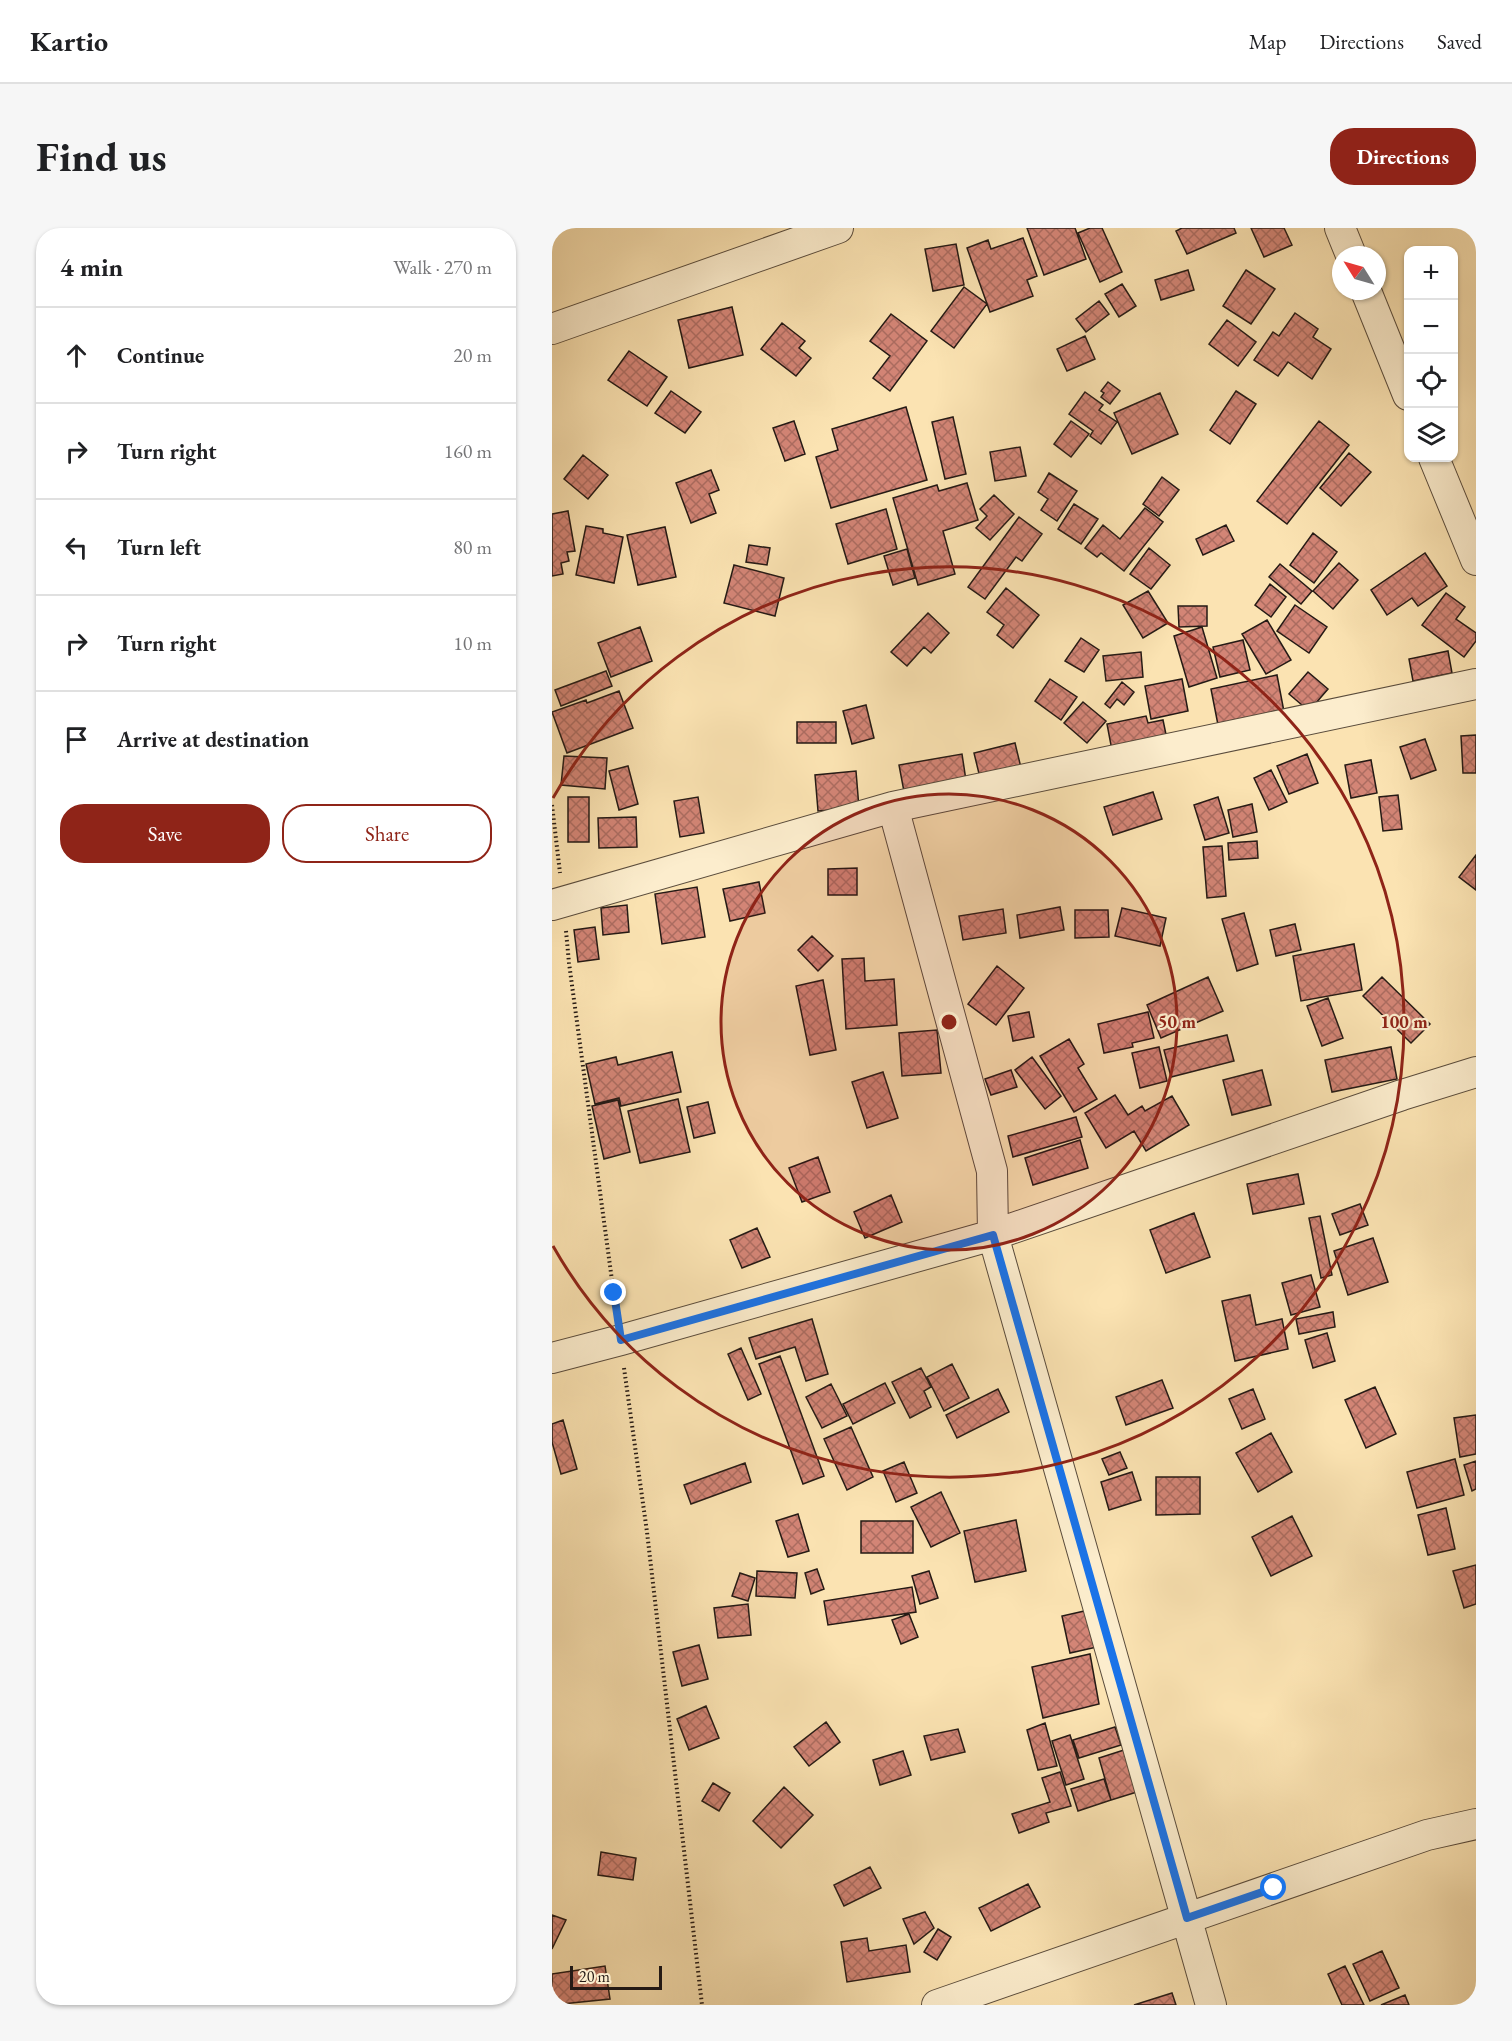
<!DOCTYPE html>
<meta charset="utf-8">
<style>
:root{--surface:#fff;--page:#f6f6f6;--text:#202124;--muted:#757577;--line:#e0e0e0;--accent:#8f2418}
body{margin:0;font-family:"EB Garamond",serif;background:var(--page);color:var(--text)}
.controls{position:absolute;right:18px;top:18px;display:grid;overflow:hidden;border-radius:12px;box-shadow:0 2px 4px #0004}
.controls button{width:54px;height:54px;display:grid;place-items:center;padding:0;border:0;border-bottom:2px solid var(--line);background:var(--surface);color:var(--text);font:30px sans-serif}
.compass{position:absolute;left:780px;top:18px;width:54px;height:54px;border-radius:50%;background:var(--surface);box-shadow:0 2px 4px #0004;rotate:307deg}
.scale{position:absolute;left:18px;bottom:15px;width:92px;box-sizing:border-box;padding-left:6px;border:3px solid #251a15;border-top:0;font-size:16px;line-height:21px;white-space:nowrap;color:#251a15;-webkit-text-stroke:4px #fcedcd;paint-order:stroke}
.stop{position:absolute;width:18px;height:18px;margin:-14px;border:4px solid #1a73e8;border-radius:50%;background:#fff}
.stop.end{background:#1a73e8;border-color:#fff;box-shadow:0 2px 6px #0008}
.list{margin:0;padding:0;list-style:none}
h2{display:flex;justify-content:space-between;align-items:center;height:78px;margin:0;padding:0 24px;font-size:26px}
h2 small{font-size:20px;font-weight:400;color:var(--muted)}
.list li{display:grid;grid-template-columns:39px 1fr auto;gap:18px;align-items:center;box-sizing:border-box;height:96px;padding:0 24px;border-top:2px solid var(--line)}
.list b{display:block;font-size:22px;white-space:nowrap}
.list em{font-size:20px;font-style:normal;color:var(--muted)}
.actions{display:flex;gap:12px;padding:18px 24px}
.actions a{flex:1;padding:14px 0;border:2px solid var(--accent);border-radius:24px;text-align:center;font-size:21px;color:var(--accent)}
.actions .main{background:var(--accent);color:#fff}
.icon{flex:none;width:33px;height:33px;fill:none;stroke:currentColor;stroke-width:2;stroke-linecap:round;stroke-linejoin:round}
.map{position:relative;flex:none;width:924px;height:1777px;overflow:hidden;border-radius:24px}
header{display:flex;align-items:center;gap:36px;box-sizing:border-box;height:84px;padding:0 30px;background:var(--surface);border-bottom:2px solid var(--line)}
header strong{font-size:28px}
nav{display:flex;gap:33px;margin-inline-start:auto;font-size:21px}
.intro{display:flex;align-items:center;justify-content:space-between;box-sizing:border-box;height:144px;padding:0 36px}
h1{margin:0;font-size:42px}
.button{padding:15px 27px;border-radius:24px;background:var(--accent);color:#fff;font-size:21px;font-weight:700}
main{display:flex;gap:36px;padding:0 36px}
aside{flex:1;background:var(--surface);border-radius:24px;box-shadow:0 2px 4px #0004}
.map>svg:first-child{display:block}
.building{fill:url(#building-cross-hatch);stroke:#251a15;stroke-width:1.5}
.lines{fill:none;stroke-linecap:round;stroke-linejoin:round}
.minor-casing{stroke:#5a4c3c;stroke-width:32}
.path{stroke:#251a15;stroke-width:4;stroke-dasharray:1.5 3;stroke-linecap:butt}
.minor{stroke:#fcedcd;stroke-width:30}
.route{stroke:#1a73e8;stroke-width:8}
.ring{fill:none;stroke:#8f2418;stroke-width:3}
.centre{fill:#8f2418;stroke:#fcedcd;stroke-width:3}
.ring-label{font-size:18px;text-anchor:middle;font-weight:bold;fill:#8f2418;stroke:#fcedcd;stroke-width:4.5;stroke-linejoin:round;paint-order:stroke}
</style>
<header>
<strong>Kartio</strong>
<nav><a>Map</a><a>Directions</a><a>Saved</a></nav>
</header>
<div class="intro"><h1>Find us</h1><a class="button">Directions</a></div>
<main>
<aside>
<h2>4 min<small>Walk · 270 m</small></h2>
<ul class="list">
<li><svg class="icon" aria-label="ahead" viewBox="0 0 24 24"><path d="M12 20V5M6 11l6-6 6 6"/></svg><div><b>Continue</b></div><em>20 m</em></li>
<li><svg class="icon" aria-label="right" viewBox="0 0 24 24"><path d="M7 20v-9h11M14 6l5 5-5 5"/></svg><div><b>Turn right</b></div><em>160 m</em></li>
<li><svg class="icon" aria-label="left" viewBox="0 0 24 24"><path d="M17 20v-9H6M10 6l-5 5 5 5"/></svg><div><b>Turn left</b></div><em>80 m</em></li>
<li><svg class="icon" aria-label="right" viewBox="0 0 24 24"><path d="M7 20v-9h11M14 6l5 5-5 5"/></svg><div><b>Turn right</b></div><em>10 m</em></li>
<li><svg class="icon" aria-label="arrive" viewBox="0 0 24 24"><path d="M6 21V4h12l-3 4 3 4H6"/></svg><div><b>Arrive at destination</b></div></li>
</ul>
<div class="actions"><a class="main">Save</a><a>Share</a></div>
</aside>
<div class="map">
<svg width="924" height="1777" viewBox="0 0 924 1777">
<defs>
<pattern id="building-cross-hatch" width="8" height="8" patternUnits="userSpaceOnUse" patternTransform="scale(1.5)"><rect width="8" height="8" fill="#d38576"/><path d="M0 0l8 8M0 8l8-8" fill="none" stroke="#ab6c60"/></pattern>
</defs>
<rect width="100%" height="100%" fill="#fbe3b2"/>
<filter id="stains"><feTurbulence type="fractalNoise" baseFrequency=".00333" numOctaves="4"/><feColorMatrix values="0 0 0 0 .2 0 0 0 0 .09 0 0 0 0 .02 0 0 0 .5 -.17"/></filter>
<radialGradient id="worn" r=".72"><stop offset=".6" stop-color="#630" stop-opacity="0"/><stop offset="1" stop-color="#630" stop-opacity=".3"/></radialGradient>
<!-- building -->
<path class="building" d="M475,0H523L534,31L492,47Z
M538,0H550L570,44L548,54L526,5Z
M630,0H682L684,5L635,26L624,3Z
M699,0H732L740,17L712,29Z
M471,10L485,48L475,52L481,68L438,84L415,20L436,12L439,21Z
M404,16L412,57L381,63L373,21Z
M636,42L642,62L609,72L603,52Z
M694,42L723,61L699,96L671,78Z
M570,56L584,78L567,89L553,66Z
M412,59L435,76L402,120L379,103Z
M547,73L557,86L534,104L524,91Z
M180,79L191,127L137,140L126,92Z
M743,85L766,101L761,109L779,121L760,151L736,134L726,148L702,132L721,104L727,108Z
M339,86L375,113L338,163L321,150L338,128L318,113Z
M675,92L704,114L686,138L657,116Z
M230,95L253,113L247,120L259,130L244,148L209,121Z
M533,108L543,131L515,143L505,121Z
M77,123L115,149L95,178L56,152Z
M556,154L568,163L558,176L549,169L552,165L549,163Z
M119,163L149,184L133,205L103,185Z
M684,163L704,176L678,216L658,202Z
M533,164L551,177L547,182L565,194L549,216L538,208L541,203L517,186Z
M608,165L626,206L580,226L562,185Z
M354,179L375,252L279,280L264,229L286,222L280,201Z
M401,189L414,246L393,251L380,194Z
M242,193L253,226L233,233L221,200Z
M519,193L537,206L519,229L502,216Z
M767,193L797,217L735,296L705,273Z
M468,219L474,248L443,253L438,224Z
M797,225L819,244L789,278L768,260Z
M31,227L56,247L36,271L12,251Z
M159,242L167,262L157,266L164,285L139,295L124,255Z
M497,245L525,263L505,293L489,282L496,271L486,264Z
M610,249L627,262L607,288L591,276Z
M415,255L426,292L391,303L403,346L366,357L341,270L385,257L387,263Z
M442,267L462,286L438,312L424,300L435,288L428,281Z
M522,276L546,291L529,316L506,301Z
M593,280L611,294L572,343L549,325L545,329L533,320L551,297L568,311Z
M334,281L345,321L296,336L284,296Z
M16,283L23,323L15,324L17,333L9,335L11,346L0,348V286Z
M467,289L490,306L470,333L464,329L433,371L416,359Z
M674,297L682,313L651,327L644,311Z
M34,298L51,301V305L71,309L62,355L24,347Z
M113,299L124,349L86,357L75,307Z
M761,305L785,324L762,355L738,337Z
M197,317L218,320L215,337L194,334Z
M597,320L618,337L599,361L578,346Z
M355,321L363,350L341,357L332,328Z
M873,325L895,358L866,378L860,370L835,387L819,362Z
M787,335L806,352L781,381L761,363Z
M728,336L760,363L749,376L717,349Z
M182,337L232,350L223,388L172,375Z
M718,356L734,369L719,389L703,377Z
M454,360L487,387L461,420L445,407L452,397L435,384Z
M596,363L616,395L591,410L571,377Z
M894,365L913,379L904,391L924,405V413L912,429L870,397Z
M743,377L775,399L757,425L725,403Z
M626,378H655V398L627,399Z
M376,385L397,405L379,425L372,419L355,438L339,424Z
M715,392L739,432L714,446L690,406Z
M88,399L100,433L59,449L46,415Z
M650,399L665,450L637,459L622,408Z
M529,410L547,422L532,444L513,433Z
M691,412L698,442L668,449L661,419Z
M896,423L900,445L861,453L857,431Z
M589,424L591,449L554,453L551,428Z
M54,443L60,458L9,478L3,462Z
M756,444L776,461L757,483L737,466Z
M725,447L733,489L667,502L659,461Z
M498,451L525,469L509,492L483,473Z
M630,451L636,483L599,491L593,458Z
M570,454L582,464L572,477L565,471L558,480L553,476Z
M67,463L81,500L15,525L0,484L34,472L35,475Z
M531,474L554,493L535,515L512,495Z
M314,477L322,510L300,516L291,483Z
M594,488L596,495L611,492L617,521L562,533L555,496Z
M245,494H284V515H245Z
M924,507V545H911L909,508Z
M873,511L884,542L859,551L848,519Z
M463,515L471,548L430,558L422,525Z
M410,526L415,559L353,569L347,537Z
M755,526L766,555L737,566L725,538Z
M12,528L55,530L53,561L9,557Z
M819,532L825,565L799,570L793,537Z
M76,538L86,576L67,582L57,543Z
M719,542L735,574L717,582L702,550Z
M304,543L307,580L266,583L263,547Z
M601,564L610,591L561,607L552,579Z
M846,567L850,601L831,603L827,569Z
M16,569H37V614H16Z
M146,569L152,605L128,609L122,573Z
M666,569L677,605L653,612L642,577Z
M700,576L705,604L681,609L676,582Z
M84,589L85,619L47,620L46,590Z
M705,613L706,630L677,632L676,615Z
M670,618L674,668L655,670L651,619Z
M924,627V662L907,649Z
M305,640V667H276V641Z
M207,654L213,685L178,693L171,661Z
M145,659L153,709L110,716L103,666Z
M75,677L77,704L51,707L49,680Z
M508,679L512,702L468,710L465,687Z
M570,680L614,690L608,718L563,708Z
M451,681L454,705L411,712L407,688Z
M523,682H556L557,709L523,710Z
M692,685L706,736L685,743L670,691Z
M743,696L749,722L724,728L718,702Z
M43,699L47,731L26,734L22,702Z
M260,708L281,728L266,743L246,722Z
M802,716L810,762L749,773L741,728Z
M312,730L313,753L342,751L345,797L294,801L290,731Z
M445,738L472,760L444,797L416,776Z
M656,749L671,783L609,810L595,777Z
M830,749L878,796L859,815L811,768Z
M271,752L284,822L258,827L244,758Z
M776,770L791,810L770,818L755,778Z
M477,784L482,809L461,813L456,788Z
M596,784L602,810L580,815L581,819L552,825L546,796Z
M385,802L389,845L350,848L347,805Z
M675,807L682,833L619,849L612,822Z
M517,811L532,836L526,840L545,871L522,884L488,828Z
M607,819L615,853L588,860L580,825Z
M839,819L845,851L780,864L773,832Z
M120,824L129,864L69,878L67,870L43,876L34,836L64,829L66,837Z
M480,829L509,868L493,881L463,842Z
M459,842L465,859L439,867L433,851Z
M710,842L719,877L680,887L671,852Z
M331,844L346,890L315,900L300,854Z
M563,867L576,887L590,878L593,883L620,868L637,897L594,923L582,903L554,920L533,885Z
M126,871L138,924L88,935L76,883Z
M66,872L78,924L52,931L40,878Z
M156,874L163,905L142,910L135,879Z
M524,889L530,909L461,929L456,908Z
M528,912L536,940L481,957L473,930Z
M266,929L278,964L250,974L237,940Z
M746,946L752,976L701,986L695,956Z
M339,967L350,994L313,1010L302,984Z
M808,976L816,997L788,1007L780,986Z
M642,985L658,1029L614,1045L598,1002Z
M768,988L780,1047L769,1050L757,990Z
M205,1000L218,1029L190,1040L178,1012Z
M821,1010L836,1054L796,1067L782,1023Z
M759,1047L768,1079L739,1087L730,1055Z
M698,1067L704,1097L730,1091L736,1121L683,1133L670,1073Z
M781,1084L783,1099L747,1106L744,1091Z
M260,1091L276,1146L254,1153L243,1119L204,1131L197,1110Z
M775,1105L783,1133L761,1140L753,1112Z
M189,1120L209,1166L196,1172L176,1126Z
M228,1128L272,1248L251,1256L207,1136Z
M400,1136L417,1170L392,1183L375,1149Z
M369,1140L379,1159L372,1163L379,1179L358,1190L340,1154Z
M610,1152L621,1180L574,1197L564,1169Z
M333,1155L343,1175L301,1196L291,1176Z
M279,1156L295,1188L270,1200L254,1169Z
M823,1159L844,1206L814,1220L793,1172Z
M446,1161L457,1184L405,1210L394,1187Z
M701,1161L713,1191L690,1201L677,1171Z
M924,1187V1226L908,1229L902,1190Z
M11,1192L25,1241L9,1246L0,1214V1196Z
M299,1199L321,1249L295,1262L272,1211Z
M719,1205L740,1244L706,1264L684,1225Z
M568,1224L575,1240L557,1247L550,1231Z
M903,1231L912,1267L865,1280L855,1244Z
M924,1233V1261L920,1263L912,1237Z
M352,1234L365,1265L344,1274L331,1243Z
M193,1235L199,1254L139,1276L132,1257Z
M580,1244L589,1272L557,1282L549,1254Z
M604,1249H648V1286L604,1287Z
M389,1264L408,1305L379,1319L359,1279Z
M894,1280L903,1321L876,1327L866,1287Z
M246,1286L257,1323L236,1329L224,1293Z
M740,1288L760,1328L719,1348L700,1309Z
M464,1292L474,1343L423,1354L412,1303Z
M309,1293H361V1325H309Z
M924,1337V1376L912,1380L901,1343Z
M265,1341L272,1361L259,1366L253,1345Z
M205,1343L245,1345L243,1370L204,1368Z
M377,1343L386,1370L368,1376L360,1348Z
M188,1345L203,1350L196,1373L180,1368Z
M360,1359L364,1384L276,1397L272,1373Z
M196,1376L199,1407L166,1410L162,1380Z
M537,1382L545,1419L518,1425L510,1388Z
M357,1386L366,1409L349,1416L340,1392Z
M147,1417L156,1451L130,1458L121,1424Z
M538,1426L547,1476L491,1490L480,1439Z
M154,1478L167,1510L137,1522L125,1491Z
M274,1494L288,1514L257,1538L242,1519Z
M493,1495L505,1538L486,1542L475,1502Z
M563,1499L569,1517L527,1530L521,1512Z
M406,1501L413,1524L379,1532L372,1508Z
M518,1507L532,1551L514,1557L500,1513Z
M572,1522L585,1564L559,1572L547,1530Z
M351,1523L359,1547L328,1557L321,1532Z
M508,1544L519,1578L494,1585L497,1594L467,1605L460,1586L498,1574L490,1550Z
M552,1551L559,1572L526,1583L519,1561Z
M161,1555L178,1565L167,1583L150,1573Z
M232,1559L261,1587L229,1620L201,1593Z
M49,1624L84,1630L81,1652L46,1647Z
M318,1639L329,1660L292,1678L282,1657Z
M476,1656L488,1679L439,1703L427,1680Z
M373,1684L382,1700L362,1716L351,1691Z
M0,1687L14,1692L0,1721Z
M386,1701L399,1709L385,1732L372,1724Z
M315,1710L317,1723L354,1717L358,1744L295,1754L289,1714Z
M830,1723L847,1760L818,1773L801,1736Z
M53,1738L58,1771L0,1777V1746Z
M793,1738L812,1777H790L776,1746Z
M620,1765L624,1777H582Z
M853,1767L857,1777H829Z"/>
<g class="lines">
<defs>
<path id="minor" d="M788,0L799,27
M814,63L856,167
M0,101L286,0
M882,230L924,332
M341,579L440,943L441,1007L659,1777
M0,677L341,579L924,456
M0,1130L69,1112L441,1007L850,867L924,844
M385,1777L875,1607L924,1596"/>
</defs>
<!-- minor casing -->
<use href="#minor" class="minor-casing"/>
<!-- path -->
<path class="path" d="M0,577L8,645
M14,703L17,735L64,1082
M72,1140L95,1304L150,1777"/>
<!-- minor -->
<use href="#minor" class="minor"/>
</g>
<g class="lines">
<!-- route -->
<path class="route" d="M62,1065L69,1112L441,1007L635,1690L722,1660"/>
</g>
<!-- distance rings -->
<circle cx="397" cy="794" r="228" fill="#8f2418" fill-opacity=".12"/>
<g class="ring">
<circle cx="397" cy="794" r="228"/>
<path d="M1 570A455 455 0 1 1 1 1018"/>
</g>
<circle cx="397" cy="794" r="9" class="centre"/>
<g class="ring-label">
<text x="625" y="800">50 m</text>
<text x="852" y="800">100 m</text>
</g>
<rect width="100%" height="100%" filter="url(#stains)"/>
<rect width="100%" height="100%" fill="url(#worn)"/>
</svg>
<div class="controls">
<button>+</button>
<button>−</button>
<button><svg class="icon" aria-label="locate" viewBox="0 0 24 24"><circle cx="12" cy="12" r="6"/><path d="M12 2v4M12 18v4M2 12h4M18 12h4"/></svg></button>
<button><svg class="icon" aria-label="layers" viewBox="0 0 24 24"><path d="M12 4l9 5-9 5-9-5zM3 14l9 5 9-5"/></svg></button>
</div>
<svg class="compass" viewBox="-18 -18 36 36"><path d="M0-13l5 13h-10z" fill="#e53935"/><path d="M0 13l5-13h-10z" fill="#757577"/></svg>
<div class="scale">20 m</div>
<div class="stop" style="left:722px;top:1660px"></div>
<div class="stop end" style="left:62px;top:1065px"></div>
</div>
</main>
